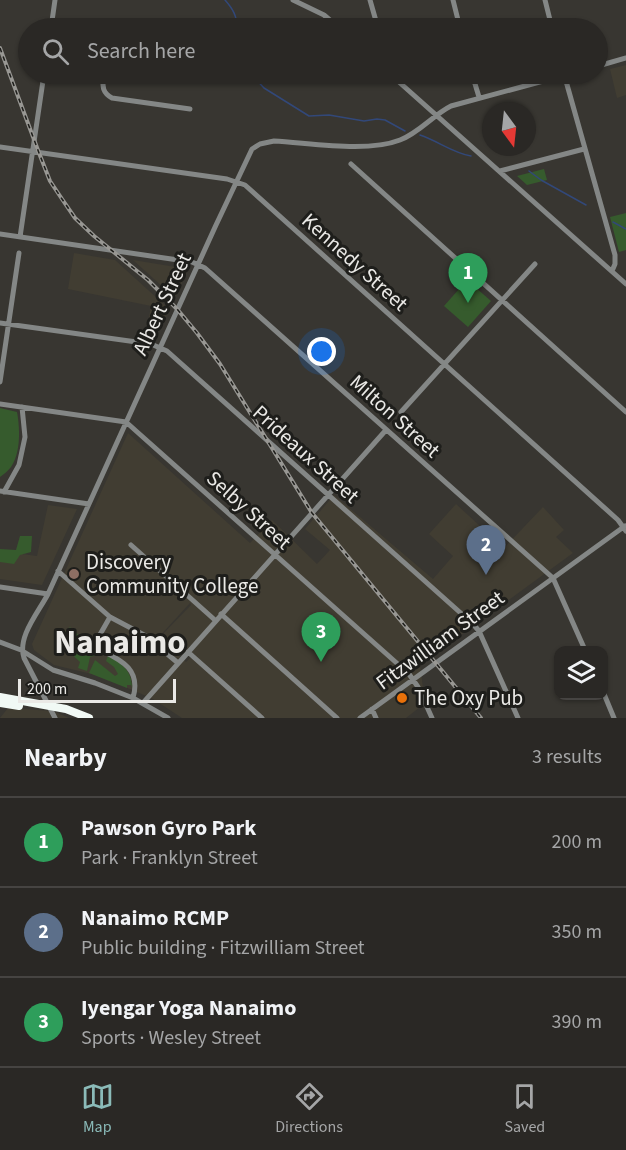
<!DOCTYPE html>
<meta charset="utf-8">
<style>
:root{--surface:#2a2825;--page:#363432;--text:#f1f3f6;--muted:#a5a6a7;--line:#464442;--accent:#8bbbb9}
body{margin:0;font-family:"Source Sans 3",sans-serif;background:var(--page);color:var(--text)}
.controls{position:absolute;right:18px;bottom:18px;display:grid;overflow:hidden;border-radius:12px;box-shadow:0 2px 4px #0004}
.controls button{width:54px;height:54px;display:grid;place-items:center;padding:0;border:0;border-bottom:2px solid var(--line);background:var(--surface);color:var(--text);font:30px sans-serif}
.compass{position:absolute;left:482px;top:102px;width:54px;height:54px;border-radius:50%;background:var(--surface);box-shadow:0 2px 4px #0004;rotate:165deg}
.scale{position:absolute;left:18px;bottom:15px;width:158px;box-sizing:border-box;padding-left:6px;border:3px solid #eae9e6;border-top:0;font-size:16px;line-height:21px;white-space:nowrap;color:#eae9e6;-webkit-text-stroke:4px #1e1e1b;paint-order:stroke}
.you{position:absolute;left:322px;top:352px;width:21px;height:21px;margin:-15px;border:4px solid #fff;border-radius:50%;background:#1a73e8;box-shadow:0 0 0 9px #1a73e833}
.badge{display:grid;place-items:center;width:39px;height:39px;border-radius:50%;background:var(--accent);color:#fff;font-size:20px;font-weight:700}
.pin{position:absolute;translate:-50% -50px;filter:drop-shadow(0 2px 3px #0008)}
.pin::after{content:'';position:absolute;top:32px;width:21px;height:18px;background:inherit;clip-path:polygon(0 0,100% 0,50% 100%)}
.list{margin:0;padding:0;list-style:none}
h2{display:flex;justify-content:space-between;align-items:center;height:78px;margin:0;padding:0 24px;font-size:26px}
h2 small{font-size:20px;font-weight:400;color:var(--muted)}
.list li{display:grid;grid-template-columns:39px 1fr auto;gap:18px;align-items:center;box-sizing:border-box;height:90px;padding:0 24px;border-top:2px solid var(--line)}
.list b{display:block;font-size:22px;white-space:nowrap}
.list p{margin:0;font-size:20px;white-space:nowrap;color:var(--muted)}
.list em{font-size:20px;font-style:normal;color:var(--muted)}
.icon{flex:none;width:33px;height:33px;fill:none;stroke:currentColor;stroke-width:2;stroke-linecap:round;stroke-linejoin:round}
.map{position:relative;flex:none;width:626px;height:718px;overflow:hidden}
.search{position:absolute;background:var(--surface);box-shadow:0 2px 4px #0004;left:18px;right:18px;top:18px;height:66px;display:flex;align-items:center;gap:15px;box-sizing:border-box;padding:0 21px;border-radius:33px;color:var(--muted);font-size:22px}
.sheet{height:348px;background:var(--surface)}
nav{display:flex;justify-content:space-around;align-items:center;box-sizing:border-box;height:84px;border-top:2px solid var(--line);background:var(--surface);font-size:16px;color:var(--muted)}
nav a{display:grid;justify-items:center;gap:3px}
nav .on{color:var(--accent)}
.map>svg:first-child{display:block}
.built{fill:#413d32;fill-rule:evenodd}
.green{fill:#365b2d}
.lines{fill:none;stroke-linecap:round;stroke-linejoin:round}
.stream{stroke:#324879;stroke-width:1.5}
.minor{stroke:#848786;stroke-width:5}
.highway{stroke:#f1f9f5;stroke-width:8}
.rail-casing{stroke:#989793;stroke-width:4}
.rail{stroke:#1e1e1b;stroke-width:1.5;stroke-dasharray:4.5;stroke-linecap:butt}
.education-dot{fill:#8d6e63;stroke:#1e1e1b;stroke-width:2}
.food-dot{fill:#e8710a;stroke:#1e1e1b;stroke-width:2}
.labels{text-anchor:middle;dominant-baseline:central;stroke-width:6;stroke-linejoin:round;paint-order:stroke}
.street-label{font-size:21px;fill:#eae9e6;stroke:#1e1e1b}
.poi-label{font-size:21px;fill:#eae9e6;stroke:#1e1e1b;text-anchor:start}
.town-label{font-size:33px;font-weight:bold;fill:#eae9e6;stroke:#1e1e1b}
</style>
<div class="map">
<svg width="626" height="718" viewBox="0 0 626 718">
<rect width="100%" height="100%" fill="#383631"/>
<!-- built -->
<path class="built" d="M626,65V95L617,98L610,69Z
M74,253L115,260L169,309L164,320L149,317L151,306L68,289Z
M133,260L188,269L175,298Z
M128,433L250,543L272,520L317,564L330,550L305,529L334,495L433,579L453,556L429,534L456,504L504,548L543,507L564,530L556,537L573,553L420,665L425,703L406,718H182L153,699L100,676L54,665L34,650L32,644ZM190,603L191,605L161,636L191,657L186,662L158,638Z
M48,505L77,509L42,585L0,579V551L37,556Z
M8,708L53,711L69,718H0Z"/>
<!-- green -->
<path class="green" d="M544,169L547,180L527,185L517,176Z
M626,213V250L619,252L610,217Z
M467,280L491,301L468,327L444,306Z
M0,408L17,412C20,427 21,453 11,467C8,471 4,474 0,477Z
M20,536H32L31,552L20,555L14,564L0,562V549L16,550Z
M70,627C79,636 90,645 97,655L90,657L87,671L78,668L80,662L66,649L68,644L59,634H63Z
M108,656C122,663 132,671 132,688L131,685H127V688L89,673L95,660L115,676L118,674L114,667L106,661Z"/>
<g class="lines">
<!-- stream -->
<path class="stream" d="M225,0C233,9 237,16 237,28
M251,74L264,88L309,116L329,115L364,121L377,119L385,120L405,131
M420,135C438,141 453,153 471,156
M529,171L541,180L586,205
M613,222L626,229"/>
<!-- minor -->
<path class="minor" d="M293,0L324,15L339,28
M370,0L378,28
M453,0L460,28
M545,0L552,28
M51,28L55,0
M598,66L626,58
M99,74L115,75
M103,74C103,85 101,92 112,98L190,109
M390,74L626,284
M472,74L479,97
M564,74L615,255V264L612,271
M0,147L227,179L245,185L618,520L626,531
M351,164L626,412
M500,171L584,149
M0,234L192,262L205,268L553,578L585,650
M20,237L44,74
M0,323L151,344L167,351L473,624L479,631L518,718
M0,382L19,253
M0,404L126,422L409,674L418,687L432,718
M401,412L535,264
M0,491L89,504
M4,492L19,465L25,437L22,407
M131,545L216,621
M58,571L110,617L146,636L178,663
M0,587L48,594
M221,614L337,718
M110,617L94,645L95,647C118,659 142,667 133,698
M0,642L21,650L53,670L95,683L133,698L168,718
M188,652L262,718
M604,694L614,718
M143,703L386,430
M372,709L376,718
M55,718L24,658C17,637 38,613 48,594L216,225L252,149L260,144L274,141C311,143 367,153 400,140C419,133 433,115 451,106L569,74
M360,718L625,526"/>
<!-- highway -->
<path class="highway" d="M0,697L66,709L89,718
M0,703L19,706"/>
<defs>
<path id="rail" d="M0,48L39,153L50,181L62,199L75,218L94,236L148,280L177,309L197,333L220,364L312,513L481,718"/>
</defs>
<!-- rail casing -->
<use href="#rail" class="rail-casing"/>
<!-- rail -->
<use href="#rail" class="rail"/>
</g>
<!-- markers -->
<circle class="education-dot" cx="74" cy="574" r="6"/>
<circle class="food-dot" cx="402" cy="698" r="6"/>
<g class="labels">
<!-- street labels -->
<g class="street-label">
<text transform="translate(355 262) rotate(42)">Kennedy Street</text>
<text transform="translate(162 304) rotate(-65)">Albert Street</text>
<text transform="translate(395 416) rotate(42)">Milton Street</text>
<text transform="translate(306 454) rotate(42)">Prideaux Street</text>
<text transform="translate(249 510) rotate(42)">Selby Street</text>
<text transform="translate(440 640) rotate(-36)">Fitzwilliam Street</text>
</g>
<!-- poi labels -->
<g class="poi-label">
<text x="86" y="562">Discovery<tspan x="86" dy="24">Community College</tspan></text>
<text x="414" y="698">The Oxy Pub</text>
</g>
<!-- town labels -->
<g class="town-label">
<text x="120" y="642">Nanaimo</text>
</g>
</g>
</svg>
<div class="controls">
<button><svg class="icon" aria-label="layers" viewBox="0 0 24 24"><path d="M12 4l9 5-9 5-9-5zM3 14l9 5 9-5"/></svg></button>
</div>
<svg class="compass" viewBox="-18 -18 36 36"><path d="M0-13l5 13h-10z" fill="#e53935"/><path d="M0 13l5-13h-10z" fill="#a5a6a7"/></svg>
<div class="scale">200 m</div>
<div class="you"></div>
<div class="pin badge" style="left:468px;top:303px;background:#2e9e5b">1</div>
<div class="pin badge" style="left:486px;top:575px;background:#5c6f8a">2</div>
<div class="pin badge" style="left:321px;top:662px;background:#2e9e5b">3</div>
<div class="search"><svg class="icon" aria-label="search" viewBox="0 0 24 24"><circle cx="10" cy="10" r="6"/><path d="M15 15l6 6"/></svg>Search here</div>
</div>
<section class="sheet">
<h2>Nearby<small>3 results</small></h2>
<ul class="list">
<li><span class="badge" style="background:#2e9e5b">1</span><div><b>Pawson Gyro Park</b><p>Park · Franklyn Street</p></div><em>200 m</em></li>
<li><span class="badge" style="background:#5c6f8a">2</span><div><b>Nanaimo RCMP</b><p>Public building · Fitzwilliam Street</p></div><em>350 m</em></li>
<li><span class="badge" style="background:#2e9e5b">3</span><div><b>Iyengar Yoga Nanaimo</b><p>Sports · Wesley Street</p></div><em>390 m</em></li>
</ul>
</section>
<nav>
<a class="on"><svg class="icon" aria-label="map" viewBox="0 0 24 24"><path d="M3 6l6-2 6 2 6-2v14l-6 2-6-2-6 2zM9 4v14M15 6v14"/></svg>Map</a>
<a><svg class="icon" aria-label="directions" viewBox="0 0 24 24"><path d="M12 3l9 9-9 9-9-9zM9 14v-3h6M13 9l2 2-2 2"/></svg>Directions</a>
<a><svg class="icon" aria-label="saved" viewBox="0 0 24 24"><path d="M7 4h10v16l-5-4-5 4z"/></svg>Saved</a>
</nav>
